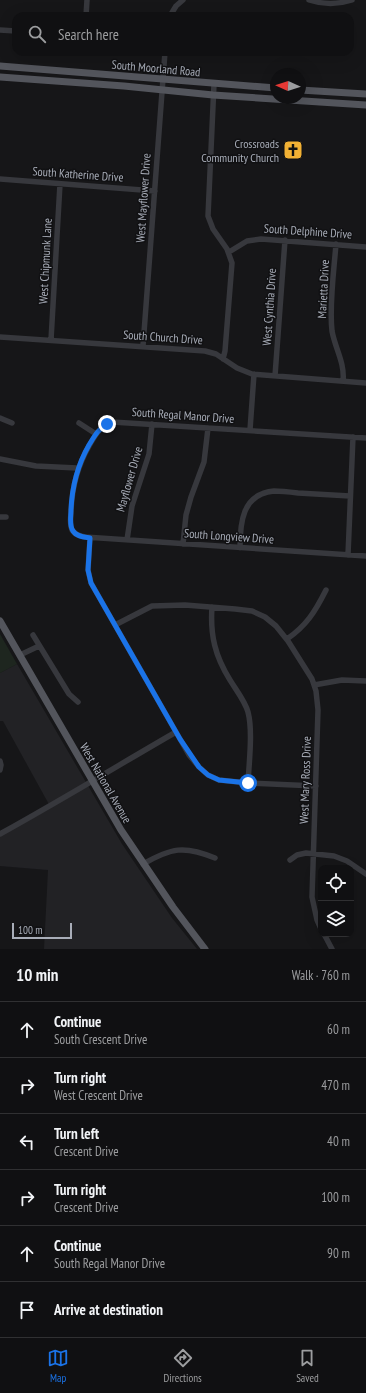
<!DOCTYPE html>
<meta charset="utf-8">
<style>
:root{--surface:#101012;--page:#1e1e20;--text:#f1f3f6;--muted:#9c9d9f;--line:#303032;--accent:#1a73e8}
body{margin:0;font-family:"PT Sans Narrow",sans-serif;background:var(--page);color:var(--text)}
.controls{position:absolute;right:12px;bottom:12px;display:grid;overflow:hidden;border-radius:8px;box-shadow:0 4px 16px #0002}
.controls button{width:36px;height:36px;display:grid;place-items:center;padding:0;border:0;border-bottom:1px solid var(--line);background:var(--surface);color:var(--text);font:20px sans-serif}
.compass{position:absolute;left:270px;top:68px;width:36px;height:36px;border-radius:50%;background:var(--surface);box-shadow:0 4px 16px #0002;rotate:273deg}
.scale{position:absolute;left:12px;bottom:10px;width:60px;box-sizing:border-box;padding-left:4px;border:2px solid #a8adb8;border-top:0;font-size:11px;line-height:14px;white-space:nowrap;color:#a8adb8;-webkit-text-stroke:3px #111113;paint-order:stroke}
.stop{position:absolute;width:12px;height:12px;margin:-9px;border:3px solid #1a73e8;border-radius:50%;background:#fff}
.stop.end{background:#1a73e8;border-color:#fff;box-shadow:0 1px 4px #0008}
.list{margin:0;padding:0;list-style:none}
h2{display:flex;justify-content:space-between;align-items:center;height:52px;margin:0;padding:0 16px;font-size:17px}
h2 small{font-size:13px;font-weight:400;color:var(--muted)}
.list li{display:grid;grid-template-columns:26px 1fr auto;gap:12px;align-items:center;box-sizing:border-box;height:56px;padding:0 16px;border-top:1px solid var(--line)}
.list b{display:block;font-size:15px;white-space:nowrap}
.list p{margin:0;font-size:13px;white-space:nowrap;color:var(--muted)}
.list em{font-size:13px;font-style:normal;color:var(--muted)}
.icon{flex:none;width:22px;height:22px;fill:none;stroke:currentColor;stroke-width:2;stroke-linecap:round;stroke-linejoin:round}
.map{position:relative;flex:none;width:366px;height:949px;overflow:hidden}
.search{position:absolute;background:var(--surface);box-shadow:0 4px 16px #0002;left:12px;right:12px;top:12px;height:44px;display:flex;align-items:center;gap:10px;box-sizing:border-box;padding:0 14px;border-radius:12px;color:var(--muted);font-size:15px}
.sheet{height:388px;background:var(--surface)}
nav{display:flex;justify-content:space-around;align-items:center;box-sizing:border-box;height:56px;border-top:1px solid var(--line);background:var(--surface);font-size:11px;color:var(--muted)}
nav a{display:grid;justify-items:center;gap:2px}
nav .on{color:var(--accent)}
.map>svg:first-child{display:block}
.built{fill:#222225}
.green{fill:#1e261f}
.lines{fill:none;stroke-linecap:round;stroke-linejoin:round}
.minor{stroke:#37383d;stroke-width:5.5}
.major{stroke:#53555c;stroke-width:7}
.route{stroke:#1a73e8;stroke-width:5}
.labels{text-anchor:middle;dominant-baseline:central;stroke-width:3;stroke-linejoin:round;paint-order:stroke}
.street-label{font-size:12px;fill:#a8adb8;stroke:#111113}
.poi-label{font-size:12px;fill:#a8adb8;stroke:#111113;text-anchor:end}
</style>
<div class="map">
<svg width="366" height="949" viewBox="0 0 366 949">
<rect width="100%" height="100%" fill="#161618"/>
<!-- built -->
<path class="built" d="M17,664L122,844L172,918L197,949H44L48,870L0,866V836L51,808L3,721H0V673Z"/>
<!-- green -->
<path class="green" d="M0,634L17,664L0,673Z"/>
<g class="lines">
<!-- minor -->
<path class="minor" d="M309,0C324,5 337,5 352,0
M86,16L87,0
M170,16L176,6L183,0
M0,30L16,31
M214,84L208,216L213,229L227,249L232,263L225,351L223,359
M0,179L155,191
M336,244C334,270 329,306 332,331C335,348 345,363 343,381
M229,252L247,241L261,239L366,247
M0,337L205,351L216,354L237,368L252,374L366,383
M51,340L60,184
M143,346L165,52
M275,376L285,240
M0,418L12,423
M79,423L96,434
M250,430L254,374
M366,438L112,422C99,427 95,436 89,446C77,467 72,487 71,511C71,517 69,524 72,530C75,535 80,536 85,537L366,556
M0,459L36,466L77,468
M0,517H6
M90,538L88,570L91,583L180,739L189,755L199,767L208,775L219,780L248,783L316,786
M127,540L132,506L149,454L152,424
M183,544L186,515L191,497L204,462L208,428
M240,548C240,523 242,494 274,491C282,491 290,492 298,493C316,494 333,495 350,496
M348,555L353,437
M212,607C210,635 215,656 230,680C236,690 245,701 248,712C253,731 249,763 248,783
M115,625L152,606L185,605L235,609L252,611L265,617L276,626L288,641L312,679L316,691L318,710L312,897L317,920L321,929
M33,635L69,694L78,702
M287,639C306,626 315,612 326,590
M20,655L39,646
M314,685L342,680L366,681
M0,761L1,765L0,770
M0,834C60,801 117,766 176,732
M290,860L297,855L306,853L334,856L347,861L366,874
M143,864C171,848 184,845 215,858
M324,934L332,949"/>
<!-- major -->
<path class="major" d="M0,66L276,88
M0,77L124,86L213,95L366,105
M300,90L366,94
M0,621L121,830L173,907L205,949"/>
</g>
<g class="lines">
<!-- route -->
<path class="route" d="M107,424C98,429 94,437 89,445C77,466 72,486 71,510C71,517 69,525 73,531C77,537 84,537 90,538L88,570L91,583L180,739L199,767L208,775L219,780L248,783"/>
</g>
<!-- icons -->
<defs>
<symbol id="church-square" viewBox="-11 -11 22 22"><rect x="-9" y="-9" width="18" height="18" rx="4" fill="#f2b134" stroke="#111113"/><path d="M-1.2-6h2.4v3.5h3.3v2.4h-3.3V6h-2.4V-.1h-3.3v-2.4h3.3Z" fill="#111"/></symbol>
</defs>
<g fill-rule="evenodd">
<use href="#church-square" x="282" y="139" width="22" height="22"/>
</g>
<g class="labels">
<!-- street labels -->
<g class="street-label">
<text transform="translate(156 68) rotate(5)">South Moorland Road</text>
<text transform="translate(78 174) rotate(4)">South Katherine Drive</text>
<text transform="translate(143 198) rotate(-86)">West Mayflower Drive</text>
<text transform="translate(308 231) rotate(4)">South Delphine Drive</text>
<text transform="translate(45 261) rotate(-87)">West Chipmunk Lane</text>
<text transform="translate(323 289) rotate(-87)">Marietta Drive</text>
<text transform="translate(269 307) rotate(-86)">West Cynthia Drive</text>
<text transform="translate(163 337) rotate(4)">South Church Drive</text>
<text transform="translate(183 415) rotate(4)">South Regal Manor Drive</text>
<text transform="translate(129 479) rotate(-74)">Mayflower Drive</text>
<text transform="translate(229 536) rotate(4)">South Longview Drive</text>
<text transform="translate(305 780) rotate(-88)">West Mary Ross Drive</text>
<text transform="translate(106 783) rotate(60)">West National Avenue</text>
</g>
<!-- poi labels -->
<g class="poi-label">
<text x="279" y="143">Crossroads<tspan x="279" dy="14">Community Church</tspan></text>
</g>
</g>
</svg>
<div class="controls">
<button><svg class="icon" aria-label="locate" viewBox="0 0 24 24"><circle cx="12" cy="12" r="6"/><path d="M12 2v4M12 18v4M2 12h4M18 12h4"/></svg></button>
<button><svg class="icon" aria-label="layers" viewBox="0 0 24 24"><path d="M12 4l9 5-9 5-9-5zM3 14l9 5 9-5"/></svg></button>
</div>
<svg class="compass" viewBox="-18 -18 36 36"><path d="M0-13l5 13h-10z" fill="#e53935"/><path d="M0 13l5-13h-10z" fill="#9c9d9f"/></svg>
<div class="scale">100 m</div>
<div class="stop" style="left:248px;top:783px"></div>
<div class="stop end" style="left:107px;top:424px"></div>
<div class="search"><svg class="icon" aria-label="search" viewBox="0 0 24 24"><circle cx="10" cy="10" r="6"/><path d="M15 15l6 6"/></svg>Search here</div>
</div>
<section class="sheet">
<h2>10 min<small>Walk · 760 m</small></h2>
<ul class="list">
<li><svg class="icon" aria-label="ahead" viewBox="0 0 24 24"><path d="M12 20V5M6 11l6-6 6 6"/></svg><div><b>Continue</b><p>South Crescent Drive</p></div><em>60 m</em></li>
<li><svg class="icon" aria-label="right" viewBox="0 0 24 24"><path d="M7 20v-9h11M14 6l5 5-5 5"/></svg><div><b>Turn right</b><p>West Crescent Drive</p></div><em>470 m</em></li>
<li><svg class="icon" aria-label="left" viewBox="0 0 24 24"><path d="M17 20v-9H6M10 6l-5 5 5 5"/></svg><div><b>Turn left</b><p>Crescent Drive</p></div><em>40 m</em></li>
<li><svg class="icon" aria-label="right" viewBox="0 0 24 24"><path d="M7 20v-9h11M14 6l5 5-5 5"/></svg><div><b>Turn right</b><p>Crescent Drive</p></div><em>100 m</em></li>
<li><svg class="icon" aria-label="ahead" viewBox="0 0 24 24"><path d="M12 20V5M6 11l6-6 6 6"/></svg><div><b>Continue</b><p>South Regal Manor Drive</p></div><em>90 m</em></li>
<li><svg class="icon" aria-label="arrive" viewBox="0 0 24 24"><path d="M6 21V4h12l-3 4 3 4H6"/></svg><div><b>Arrive at destination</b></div></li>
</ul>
</section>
<nav>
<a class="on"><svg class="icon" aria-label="map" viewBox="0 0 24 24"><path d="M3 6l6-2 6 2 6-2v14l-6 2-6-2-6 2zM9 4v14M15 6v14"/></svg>Map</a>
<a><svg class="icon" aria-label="directions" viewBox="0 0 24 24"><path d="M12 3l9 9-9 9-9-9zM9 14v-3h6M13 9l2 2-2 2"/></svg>Directions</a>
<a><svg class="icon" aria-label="saved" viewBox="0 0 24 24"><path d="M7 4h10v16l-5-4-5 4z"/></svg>Saved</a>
</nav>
